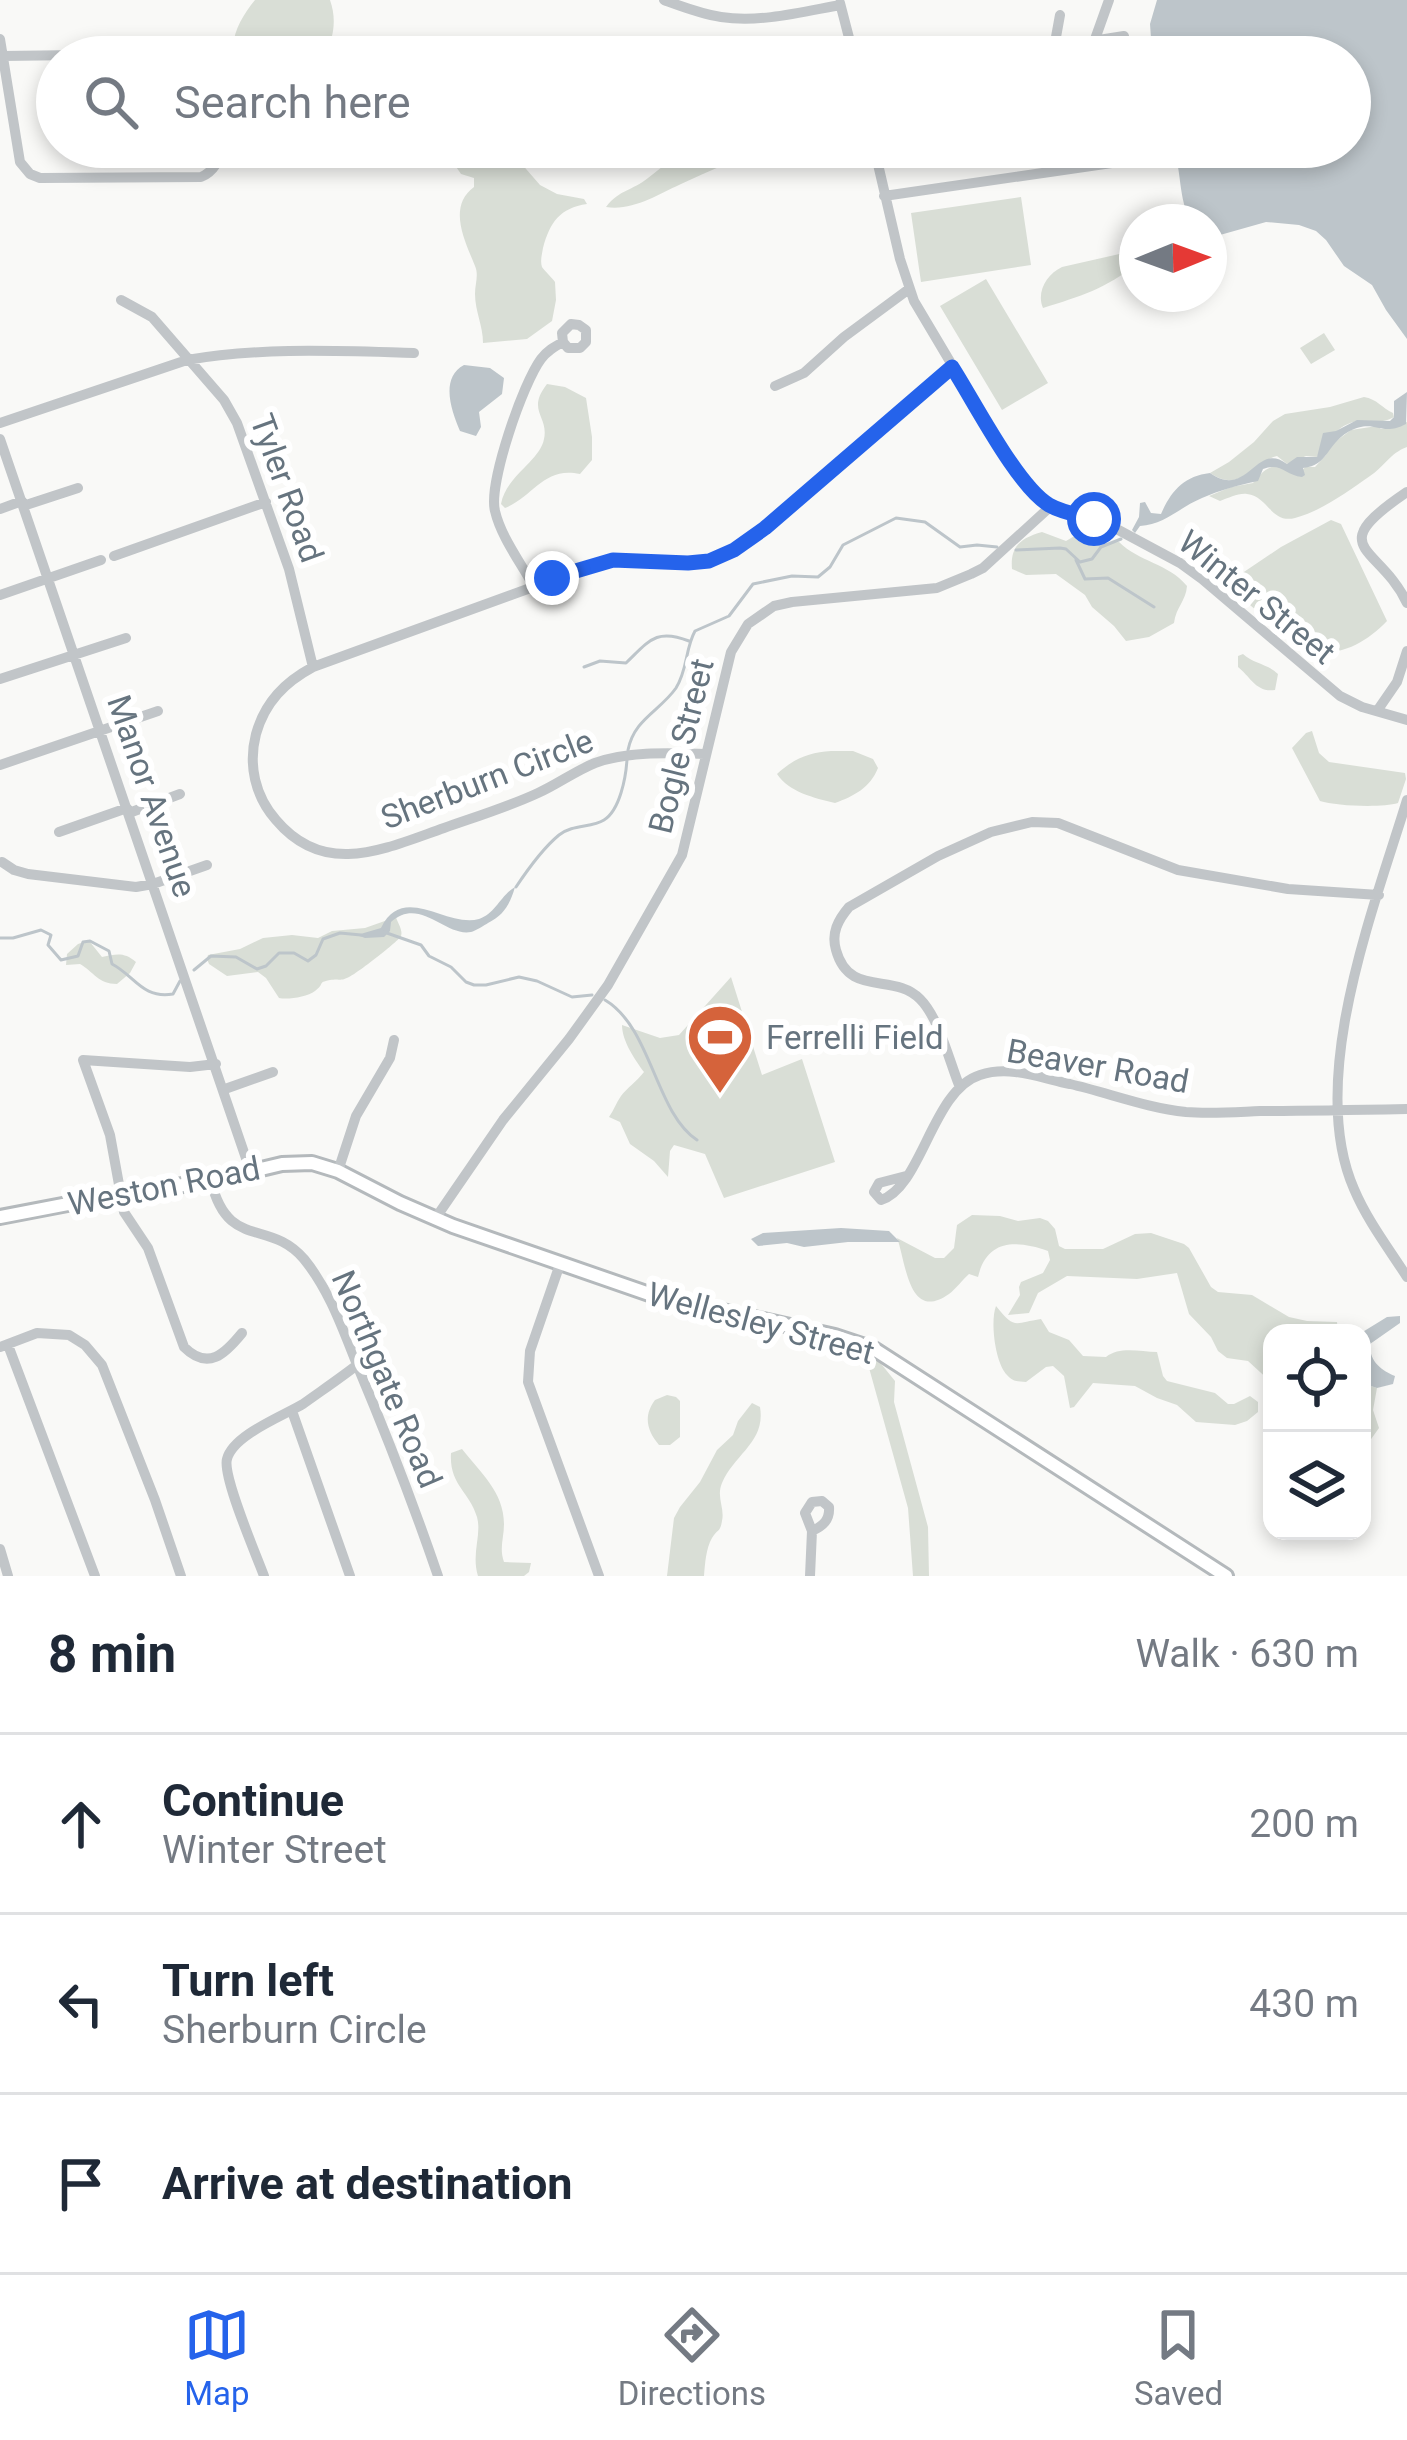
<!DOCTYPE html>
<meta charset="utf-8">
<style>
:root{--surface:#fff;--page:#f6f6f7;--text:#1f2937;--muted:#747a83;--line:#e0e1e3;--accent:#2563eb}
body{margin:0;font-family:Roboto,sans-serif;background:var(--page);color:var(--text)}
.controls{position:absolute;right:36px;bottom:36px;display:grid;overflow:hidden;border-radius:24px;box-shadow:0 6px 18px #0003}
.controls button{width:108px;height:108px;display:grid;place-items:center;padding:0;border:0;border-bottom:3px solid var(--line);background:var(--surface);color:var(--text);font:60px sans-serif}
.compass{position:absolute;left:1119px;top:204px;width:108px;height:108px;border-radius:50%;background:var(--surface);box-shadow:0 6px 18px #0003;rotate:89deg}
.stop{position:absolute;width:36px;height:36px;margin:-27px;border:9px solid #2563eb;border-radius:50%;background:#fff}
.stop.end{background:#2563eb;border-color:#fff;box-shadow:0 3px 12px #0008}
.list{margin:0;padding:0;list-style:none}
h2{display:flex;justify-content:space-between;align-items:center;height:156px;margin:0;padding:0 48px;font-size:51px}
h2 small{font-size:39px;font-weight:400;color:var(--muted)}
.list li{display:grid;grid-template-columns:78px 1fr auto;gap:36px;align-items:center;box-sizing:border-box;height:180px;padding:0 48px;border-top:3px solid var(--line)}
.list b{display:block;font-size:45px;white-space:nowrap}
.list p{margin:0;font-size:39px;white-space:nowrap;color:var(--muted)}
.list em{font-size:39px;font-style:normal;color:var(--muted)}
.icon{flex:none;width:66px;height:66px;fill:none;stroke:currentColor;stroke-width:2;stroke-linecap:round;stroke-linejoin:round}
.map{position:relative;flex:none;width:1407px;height:1576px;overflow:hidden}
.search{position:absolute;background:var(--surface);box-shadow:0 6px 18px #0003;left:36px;right:36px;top:36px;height:132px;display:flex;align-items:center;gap:30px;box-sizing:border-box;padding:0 42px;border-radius:66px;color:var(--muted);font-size:45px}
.sheet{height:696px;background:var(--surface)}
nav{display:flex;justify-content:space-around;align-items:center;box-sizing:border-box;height:168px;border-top:3px solid var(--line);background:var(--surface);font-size:33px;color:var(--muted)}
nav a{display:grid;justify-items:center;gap:6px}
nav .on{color:var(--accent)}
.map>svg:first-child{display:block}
.green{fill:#d9ded6}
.water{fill:#bdc5ca}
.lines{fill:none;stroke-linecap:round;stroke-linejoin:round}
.stream{stroke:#bdc5ca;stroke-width:3}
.major-casing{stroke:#b4b9bc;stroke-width:18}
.minor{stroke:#c1c5c8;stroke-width:10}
.major{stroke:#fff;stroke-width:12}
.route{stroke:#2563eb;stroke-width:15}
.labels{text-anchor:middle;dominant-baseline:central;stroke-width:12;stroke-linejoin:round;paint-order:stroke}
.street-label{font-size:33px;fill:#66747f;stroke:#fff}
.poi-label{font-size:33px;fill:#66747f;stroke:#fff;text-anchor:start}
</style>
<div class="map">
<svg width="1407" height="1576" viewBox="0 0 1407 1576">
<rect width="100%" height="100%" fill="#f9f9f7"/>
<!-- green -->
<path class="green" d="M255,0H330C337,20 334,39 323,57H235C229,37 242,16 255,0Z
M274,147H315L334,150L335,166C316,170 307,161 292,153C286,150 280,149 274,147Z
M427,147H495L501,155L520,162L540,185L557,194L584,199L587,204C560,208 550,222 543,248C542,254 540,261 542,267C544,270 553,279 555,282L556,300L552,321L527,339L483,343C483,326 475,311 475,294C475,284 479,275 475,266C465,241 447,207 474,187V178L461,174L450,158Z
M689,147H763C736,160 709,171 681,184C657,195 633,211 606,207C620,189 632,191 648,178C662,167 674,157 689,147Z
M1021,197L1031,265L921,282L911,213Z
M1137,250V264C1105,289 1081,296 1043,308C1036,292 1047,274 1062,267Z
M986,279L1048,383L1002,410L940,306Z
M1324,333L1335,350L1311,364L1300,348Z
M547,384L565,387L586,398L592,437V460L580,474C544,466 534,496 505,508L501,504C506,476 540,461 544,439C549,416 526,411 547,384Z
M1364,397C1377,399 1382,408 1393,413L1394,417C1383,423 1377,421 1364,421C1341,420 1328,439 1317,457L1306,456L1287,464L1277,456C1250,463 1241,494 1210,473L1229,462L1254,442L1273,421L1285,414L1330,407Z
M1407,422V447C1390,453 1384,467 1370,476C1348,491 1322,511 1295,518C1271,524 1268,496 1247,494C1238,493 1229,498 1220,501L1209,496L1231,487L1253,483C1271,460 1276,466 1302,471L1305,467H1315L1326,455L1328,447L1351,430L1377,426L1381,429Z
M1331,520L1341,524L1387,621C1364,645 1338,657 1305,652L1237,594L1235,578L1281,547Z
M1088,528L1105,543L1119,542C1139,562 1168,563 1187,586C1186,601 1176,607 1174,623L1149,637L1126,641L1114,626L1092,607L1085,595L1056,574L1026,575L1012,569C1010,546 1021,538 1042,532L1066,541Z
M1243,654C1254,664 1268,664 1278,674L1275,690C1256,693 1250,676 1238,667V656Z
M1312,731L1319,753L1329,762L1405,773L1406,779L1398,803C1382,808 1335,806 1320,801L1292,748L1306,733Z
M831,751H853L873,759L878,768C870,788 854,796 835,803C814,798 789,792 777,774C793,759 810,752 831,751Z
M396,917C398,924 403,930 401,936C400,940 355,975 349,977C339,982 341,978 330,980C316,983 326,983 315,991C307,997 288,1000 279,998L266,978L258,972L227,976L209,964L207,959L208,955L240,949L263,938L292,935L318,938L332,931L365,928Z
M84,942H90L102,957C117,954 124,952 136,962L130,973L117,984C98,984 94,972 80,964L66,965L67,954L78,944Z
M731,977L762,1075L802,1059L835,1162L724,1198L705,1154L674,1145L670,1151L668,1177L654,1161L630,1144L620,1122L609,1117C614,1110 616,1103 621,1096C627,1088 637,1081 644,1072C635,1060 622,1041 622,1025L660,1038L679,1035Z
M972,1215L1000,1216L1018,1221L1040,1218L1048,1221L1055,1229L1059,1246L1065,1249H1103L1135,1234L1151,1233L1184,1244L1189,1248L1211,1287L1218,1292L1252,1295L1289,1317L1307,1321L1337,1322L1338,1333H1272V1383L1248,1361L1227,1358L1218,1351L1211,1337L1189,1314L1177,1273L1137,1279L1067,1276L1038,1293L1029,1313L1008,1315L1020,1295L1019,1287L1021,1282L1043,1273L1050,1260L1048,1251C1016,1240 987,1239 978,1277L969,1274C962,1280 956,1289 949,1294C908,1323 906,1261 897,1238L935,1258H944L954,1248L957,1225Z
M996,1306C1015,1330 1014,1323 1041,1319L1049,1332L1069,1340L1083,1356L1106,1357C1120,1346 1140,1352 1157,1352L1163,1376L1167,1381L1215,1393L1228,1404H1234L1250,1396L1258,1402V1412L1247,1421L1235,1425L1196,1422L1177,1405L1157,1398L1135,1386L1093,1383L1074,1407L1070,1408L1064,1376L1053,1366L1046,1367L1026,1382C1017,1381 1013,1382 1007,1375C995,1363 990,1321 996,1306Z
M861,1339L895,1381L894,1402L928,1527L929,1576H913L908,1508Z
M1362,1383L1377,1388L1373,1410L1379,1428L1369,1442L1362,1444Z
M667,1395L676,1397L680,1401V1437L670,1445H659C647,1431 643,1416 655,1400Z
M752,1403L760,1407C766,1442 734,1454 722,1483C716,1497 725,1508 722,1521C720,1533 718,1528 712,1538C706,1548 705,1564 704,1576H667L674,1518L680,1507L700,1482L717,1450L733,1435L738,1421Z
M462,1449C480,1472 504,1492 504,1524C504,1538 499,1548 504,1562L531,1563L529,1572L524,1576H478C471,1553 482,1535 477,1517C469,1491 449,1485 451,1453Z"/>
<!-- water -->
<path class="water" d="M1157,0H1407V339L1386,310L1372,285L1344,266L1326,240L1316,231L1299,225L1266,222L1220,235L1209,234V222H1191C1178,198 1182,171 1173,147H1350V57H1145L1151,38L1150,24Z
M464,365L490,368L504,378L502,394L479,412L481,427L476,436L460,431C451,410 440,378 464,365Z
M1407,392L1406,424C1380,438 1375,417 1348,432C1326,445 1329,465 1303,468L1305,475L1302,477C1285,475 1281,462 1263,469L1258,481C1239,485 1220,490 1202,498C1180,507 1164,525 1140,526L1135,533L1132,530L1139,517L1140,503L1145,502L1151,513L1161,514C1171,491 1184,476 1210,473C1248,500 1256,440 1287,464L1297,457H1317L1323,433L1336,431L1357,420L1390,421L1394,417V401Z
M515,887C510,904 504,915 488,923C485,925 475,931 471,932C445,937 420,896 391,922L390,931L384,937L365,938L357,935L381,928C403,882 446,928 479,919C495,914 501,895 515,887Z
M841,1228L889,1231L900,1242H848L804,1247L787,1243L758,1246L751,1239L763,1233Z
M1400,1316V1323L1370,1344C1369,1361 1381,1370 1395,1376L1393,1384L1377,1388L1362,1383L1361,1333L1387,1317Z"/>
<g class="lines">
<!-- stream -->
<path class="stream" d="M1016,550L1060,548L1066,549L1080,562L1092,559L1101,547L1121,539
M1076,560L1085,579L1108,578L1154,607
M584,667L600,661L626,663C649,641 656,628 689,641
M628,750C634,719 660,711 676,688C688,669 685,649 695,631L729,616L753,584L792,576L818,577L830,567L843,545L896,518L925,522L960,547L977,545L997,547
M516,887C528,869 542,849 559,835C573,824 591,828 604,820C620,810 626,777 627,759
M384,932L421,945L429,956L451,967L466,982L474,985H486L519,977L537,981L572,997L592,995
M0,938H13L41,930L51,935L48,945L61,960L78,956L83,942L90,941L109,951L112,964C135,976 142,999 173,994L180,981
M194,970L211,956L236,957L257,969L266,966L279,953H294L308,961L316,955L323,939L340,933L361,935
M605,1000C652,1028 655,1112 697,1140"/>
<defs>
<path id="major" d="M0,1217L120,1194L211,1181L282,1164L312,1163L338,1171L400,1203L453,1226L655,1296L835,1336L874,1349L1226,1576"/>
</defs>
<!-- major casing -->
<use href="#major" class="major-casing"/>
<!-- minor -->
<path class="minor" d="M664,0C683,7 701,14 721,17C760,23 802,12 840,5
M840,3L854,57
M0,39L20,162L30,174L40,178L201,177C213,172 221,160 220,147
M1094,42L1109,0
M1054,48L1060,15
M3,56L153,54L178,57
M991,57L1124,36
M874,147L900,259L914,301L1005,454L1031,490L1051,506L1111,526L1180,563L1202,579L1340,696L1362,707L1407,720
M884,196L1146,158L1155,153L1157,147
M121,300L152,317L224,400L237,423L289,569L313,667
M775,386L804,373L844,337L909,289
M0,423L187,360C262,347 339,351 414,353
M0,439L250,1170
M1407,492C1321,550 1379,544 1407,603
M23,506L78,488
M0,509L22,501
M114,556L266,502
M534,587C521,563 501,537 495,511C488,484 523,383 541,359C547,351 554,347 563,342L568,348H580L586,342V330L579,325L571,324L562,333L563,342
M0,595L101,560
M0,679L126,638
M1377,711L1397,682L1407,651
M704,754C670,753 628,751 595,763C575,771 558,784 538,793C508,807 475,817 444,828C384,849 325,878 276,820C255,796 248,765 256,734C265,702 285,682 313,667L599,563C635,556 671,570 706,561C729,556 747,541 765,528L952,367
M0,765L158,711
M1407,800C1374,908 1306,1080 1354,1189C1367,1220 1389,1249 1407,1277
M129,813L180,794
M59,832L127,808
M2,862L14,870L28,874L136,887L153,884L207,865
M216,1064L190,1067L83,1060L110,1135L124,1212L148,1248L184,1347C208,1371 225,1354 242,1333
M959,1085C949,1060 939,1018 920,999C894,972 849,998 836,950C831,933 838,920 849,907L938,856L991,832L1032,822L1058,823L1178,870L1288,889L1379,895
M225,1089L273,1072
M338,1171L356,1116L390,1058L394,1040
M906,1176L879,1183L874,1192L881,1200C922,1187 932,1090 980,1075C1010,1065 1041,1078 1070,1084C1109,1093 1147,1108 1186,1112C1211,1114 1236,1112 1260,1111C1309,1111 1358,1110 1407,1109
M211,1181C228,1251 269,1218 304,1259C330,1291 343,1330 358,1367C387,1436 414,1506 438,1576
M435,1219L503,1120L569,1039L608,985L682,855L731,652L748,624L774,606L792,602L937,588L971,574L983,568L1051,506
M560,1264L530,1351L528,1382L599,1576
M8,1345L95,1576
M0,1347L37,1333L69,1335L85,1345L102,1365L155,1500L181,1576
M292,1411L350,1576
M0,1549L8,1576
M264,1576C256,1554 222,1476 227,1459C233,1435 283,1416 303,1404C321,1391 339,1379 357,1365
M810,1576L812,1531L805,1513L812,1502L822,1501L829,1507C830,1520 823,1526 812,1531"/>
<!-- major -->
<use href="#major" class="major"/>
</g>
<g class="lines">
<!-- route -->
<path class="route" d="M552,578L613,560L688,563L709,561L734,550L765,528L952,367C974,401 1017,486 1049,505C1063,513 1079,515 1094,519"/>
</g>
<!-- icons -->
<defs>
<symbol id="stadium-pin" viewBox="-11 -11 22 30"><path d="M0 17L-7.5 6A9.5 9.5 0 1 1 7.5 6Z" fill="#d5633b" stroke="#fff"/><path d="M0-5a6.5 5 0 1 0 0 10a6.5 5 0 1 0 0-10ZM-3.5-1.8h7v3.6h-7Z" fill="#fff"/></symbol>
</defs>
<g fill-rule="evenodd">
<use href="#stadium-pin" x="682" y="999" width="76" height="104"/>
</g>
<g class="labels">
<!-- street labels -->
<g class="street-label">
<text transform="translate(287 488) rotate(70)">Tyler Road</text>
<text transform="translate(1257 597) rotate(39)">Winter Street</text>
<text transform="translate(681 746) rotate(-76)">Bogle Street</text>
<text transform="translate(487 779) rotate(-21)">Sherburn Circle</text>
<text transform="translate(152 796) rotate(71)">Manor Avenue</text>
<text transform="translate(1098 1066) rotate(10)">Beaver Road</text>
<text transform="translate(164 1186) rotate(-11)">Weston Road</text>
<text transform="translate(761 1323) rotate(15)">Wellesley Street</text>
<text transform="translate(387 1379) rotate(67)">Northgate Road</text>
</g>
<!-- poi labels -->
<g class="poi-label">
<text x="766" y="1037">Ferrelli Field</text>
</g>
</g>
</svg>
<div class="controls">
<button><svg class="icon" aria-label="locate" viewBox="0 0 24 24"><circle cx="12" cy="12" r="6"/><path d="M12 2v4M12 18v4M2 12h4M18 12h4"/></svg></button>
<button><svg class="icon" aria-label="layers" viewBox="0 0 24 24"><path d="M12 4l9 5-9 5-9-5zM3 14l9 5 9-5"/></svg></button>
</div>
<svg class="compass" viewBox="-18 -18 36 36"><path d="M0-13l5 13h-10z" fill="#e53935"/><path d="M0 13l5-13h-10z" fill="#747a83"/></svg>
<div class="stop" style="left:1094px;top:519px"></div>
<div class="stop end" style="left:552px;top:578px"></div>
<div class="search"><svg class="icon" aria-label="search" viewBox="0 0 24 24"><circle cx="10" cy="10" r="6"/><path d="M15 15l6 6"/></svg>Search here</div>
</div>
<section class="sheet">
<h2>8 min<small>Walk · 630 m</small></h2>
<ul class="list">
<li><svg class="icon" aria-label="ahead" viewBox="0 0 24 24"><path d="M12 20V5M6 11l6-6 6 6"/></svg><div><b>Continue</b><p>Winter Street</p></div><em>200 m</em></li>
<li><svg class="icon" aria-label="left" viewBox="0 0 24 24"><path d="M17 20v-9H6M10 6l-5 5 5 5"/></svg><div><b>Turn left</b><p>Sherburn Circle</p></div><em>430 m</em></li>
<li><svg class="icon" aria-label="arrive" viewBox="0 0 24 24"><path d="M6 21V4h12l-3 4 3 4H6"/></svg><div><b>Arrive at destination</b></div></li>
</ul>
</section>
<nav>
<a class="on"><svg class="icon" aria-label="map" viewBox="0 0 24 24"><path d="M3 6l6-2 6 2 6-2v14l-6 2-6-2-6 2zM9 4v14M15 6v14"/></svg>Map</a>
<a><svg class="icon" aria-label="directions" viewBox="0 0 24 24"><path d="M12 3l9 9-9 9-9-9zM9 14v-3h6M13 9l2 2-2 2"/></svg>Directions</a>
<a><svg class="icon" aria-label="saved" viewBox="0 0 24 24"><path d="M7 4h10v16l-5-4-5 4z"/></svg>Saved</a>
</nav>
